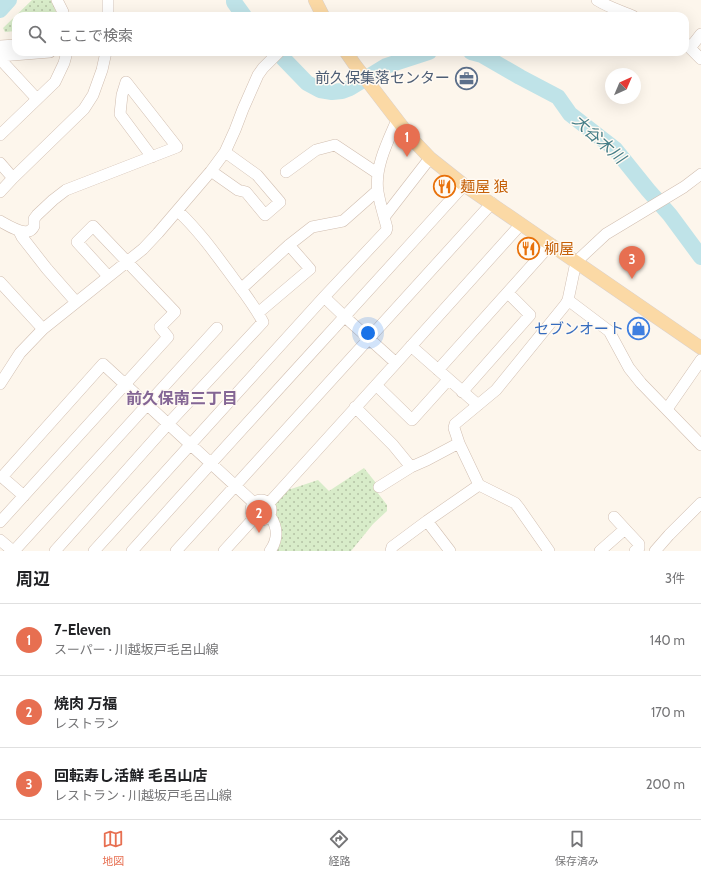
<!DOCTYPE html>
<html lang="ja">
<meta charset="utf-8">
<style>
:root{--surface:#fff;--page:#f6f6f6;--text:#202124;--muted:#757577;--line:#e0e0e0;--accent:#e76f51}
body{margin:0;font-family:Cabin,"Noto Sans JP",sans-serif;background:var(--page);color:var(--text)}
.compass{position:absolute;left:605px;top:68px;width:36px;height:36px;border-radius:50%;background:var(--surface);box-shadow:0 4px 16px #0002;rotate:44deg}
.you{position:absolute;left:368px;top:333px;width:14px;height:14px;margin:-10px;border:3px solid #fff;border-radius:50%;background:#1a73e8;box-shadow:0 0 0 6px #1a73e833}
.badge{display:grid;place-items:center;width:26px;height:26px;border-radius:50%;background:var(--accent);color:#fff;font-size:13px;font-weight:700}
.pin{position:absolute;translate:-50% -33px;filter:drop-shadow(0 1px 2px #0008)}
.pin::after{content:'';position:absolute;top:21px;width:14px;height:12px;background:inherit;clip-path:polygon(0 0,100% 0,50% 100%)}
.list{margin:0;padding:0;list-style:none}
h2{display:flex;justify-content:space-between;align-items:center;height:52px;margin:0;padding:0 16px;font-size:17px}
h2 small{font-size:13px;font-weight:400;color:var(--muted)}
.list li{display:grid;grid-template-columns:26px 1fr auto;gap:12px;align-items:center;box-sizing:border-box;height:72px;padding:0 16px;border-top:1px solid var(--line)}
.list b{display:block;font-size:15px;white-space:nowrap}
.list p{margin:0;font-size:13px;white-space:nowrap;color:var(--muted)}
.list em{font-size:13px;font-style:normal;color:var(--muted)}
.icon{flex:none;width:22px;height:22px;fill:none;stroke:currentColor;stroke-width:2;stroke-linecap:round;stroke-linejoin:round}
.map{position:relative;flex:none;width:701px;height:551px;overflow:hidden}
.search{position:absolute;background:var(--surface);box-shadow:0 4px 16px #0002;left:12px;right:12px;top:12px;height:44px;display:flex;align-items:center;gap:10px;box-sizing:border-box;padding:0 14px;border-radius:12px;color:var(--muted);font-size:15px}
.sheet{height:268px;background:var(--surface)}
nav{display:flex;justify-content:space-around;align-items:center;box-sizing:border-box;height:56px;border-top:1px solid var(--line);background:var(--surface);font-size:11px;color:var(--muted)}
nav a{display:grid;justify-items:center;gap:2px}
nav .on{color:var(--accent)}
.map>svg:first-child{display:block}
.grass{fill:url(#grass-tufts)}
.park{fill:url(#park-dots)}
.lines{fill:none;stroke-linecap:round;stroke-linejoin:round}
.river{stroke:#bfe3e8;stroke-width:16}
.minor-casing{stroke:#d1beb0;stroke-width:12}
.major-casing{stroke:#dad1cd;stroke-width:14}
.minor{stroke:#fff;stroke-width:11}
.major{stroke:#fbd9a5;stroke-width:13}
.labels{text-anchor:middle;dominant-baseline:central;stroke-width:3;stroke-linejoin:round;paint-order:stroke}
.service-label{font-size:15px;fill:#4e5e75;stroke:#fffaf3;text-anchor:end}
.food-label{font-size:15px;fill:#c56008;stroke:#fffaf3;text-anchor:start}
.shop-label{font-size:15px;fill:#366cbe;stroke:#fffaf3;text-anchor:end}
.water-label{font-size:16px;font-style:italic;fill:#437c86;stroke:#fffaf3}
.neighbourhood-label{font-size:16px;font-weight:bold;fill:#846695;stroke:#fffaf3}
</style>
<div class="map">
<svg width="701" height="551" viewBox="0 0 701 551">
<defs>
<pattern id="grass-tufts" width="24" height="20" patternUnits="userSpaceOnUse"><rect width="24" height="20" fill="#d8ecc9"/><path d="M3 7l-1-3M5 7V3M7 7l1-3M15 17l-1-3M17 17v-4M19 17l1-3" fill="none" stroke="#b4c2a5"/></pattern>
<pattern id="park-dots" width="8" height="8" patternUnits="userSpaceOnUse"><rect width="8" height="8" fill="#d8ecc9"/><path d="M2 2h.1M6 6h.1" fill="none" stroke="#b4c2a5" stroke-width="1.8" stroke-linecap="round"/></pattern>
</defs>
<rect width="100%" height="100%" fill="#fdf6ec"/>
<!-- grass -->
<path class="grass" d="M255 511a6 6 0 1 1 12 0a6 6 0 1 1-12 0Z"/>
<!-- park -->
<path class="park" d="M32,0H51L58,16H16V31L5,32L3,28Z
M364,468L376,483L377,492L387,505V511L373,524L351,551H273L275,517L277,510L274,502L288,487L291,489L318,480L329,491Z"/>
<g class="lines">
<!-- river -->
<path class="river" d="M234,0V2L244,16
M0,10L9,0
M277,52L307,83L320,90L332,92L342,91L350,88L386,66L429,52
M471,52L482,55L520,77L558,97L570,114L615,149L648,190L670,215L701,257"/>
<defs>
<path id="minor" d="M57,0L63,12V16
M108,0V16
M597,0C608,7 621,11 633,16
M685,43L701,59
M0,46L16,45
M690,48L701,34
M0,56L50,52
M0,59L37,99
M0,135L55,82L64,63L67,52
M0,163L13,178L0,192
M211,171L238,190L246,192L265,215L280,202L257,175L225,152
M286,172L316,150L335,145L377,173
M13,178L84,109L93,95L102,70L106,52
M385,216L430,158
M0,221C7,225 22,234 29,231C32,230 33,228 34,226V219L37,215L53,200L66,190L177,147L126,82L122,95L120,114L152,157
M19,231L22,237L47,269L76,302
M0,282L43,329
M241,289L289,245L312,227L343,221L378,190
M324,297L345,317L396,363
M568,300L609,331L629,368L641,383L701,445
M258,313L310,269L289,245
M411,346L478,405
M438,370L551,244
M0,384L20,353L43,329L143,249L158,233L211,171L225,152L235,130L243,109L258,75L263,68L279,52
M376,385L412,420L448,380
M462,392L530,315L508,293
M355,407L393,445L411,467
M667,409L701,360
M0,477H2L24,496
M2,477L103,364L254,503
M379,487L411,467L427,460L459,443
M251 510a10 10 0 1 1 20 0a10 10 0 1 1-20 0Z
M269,503L396,363L521,224
M614,517L625,529
M427,521L450,551
M0,522L168,337L160,327L175,312L93,226L77,242L108,276
M0,540L13,551
M14,551L217,328
M55,551L168,424L263,322C254,305 242,290 231,275C214,252 199,231 178,211
M94,551L324,297L386,231L387,228C384,216 380,204 378,192C374,168 388,141 397,120
M132,551C242,428 354,307 464,185
M176,551L492,203
M224,551L254,518
M270,551C278,540 278,527 270,516
M391,551L392,547L427,521L479,485
M549,551L519,508L515,503L479,485L459,443L454,428L455,424L496,390L565,305L568,300L576,262L606,234L684,187L701,174
M600,551L625,529L639,544V548L635,551
M655,551L669,535L701,503"/>
<path id="major" d="M315,0L323,16
M346,52L355,65L411,138L430,158L464,185L701,348"/>
</defs>
<!-- minor casing -->
<use href="#minor" class="minor-casing"/>
<!-- major casing -->
<use href="#major" class="major-casing"/>
<!-- minor -->
<use href="#minor" class="minor"/>
<!-- major -->
<use href="#major" class="major"/>
</g>
<!-- icons -->
<defs>
<symbol id="office-ring" viewBox="-11 -11 22 22"><circle r="9.5" fill="#fffaf3" stroke="#5c6f8a" stroke-width="1.5"/><path d="M-6-3h4V-5.5h4V-3h4V5H-6ZM-1-4.5V-3h2v-1.5ZM-6 0V1H6V0Z" fill="#5c6f8a"/></symbol>
<symbol id="restaurant-ring" viewBox="-11 -11 22 22"><circle r="9.5" fill="#fffaf3" stroke="#e8710a" stroke-width="1.5"/><path d="M-5-6h1v4h1v-4h1v4h1v-4h1v5L-1.5 .5V6h-2V.5L-5-1ZM5-6V6H3V1.5H1.5Q1.5-4 5-6Z" fill="#e8710a"/></symbol>
<symbol id="shop-ring" viewBox="-11 -11 22 22"><circle r="9.5" fill="#fffaf3" stroke="#3f7fe0" stroke-width="1.5"/><path d="M-5-2.5h2.3a2.7 3.5 0 0 1 5.4 0H5L5.5 6h-11ZM-1.5-2.5h3a1.5 2.3 0 0 0-3 0Z" fill="#3f7fe0"/></symbol>
</defs>
<g fill-rule="evenodd">
<use href="#office-ring" x="454" y="66" width="25" height="25"/>
<use href="#restaurant-ring" x="432" y="174" width="25" height="25"/>
<use href="#restaurant-ring" x="516" y="236" width="25" height="25"/>
<use href="#shop-ring" x="626" y="316" width="25" height="25"/>
</g>
<g class="labels">
<!-- service labels -->
<g class="service-label">
<text x="450" y="78">前久保集落センター</text>
</g>
<!-- food labels -->
<g class="food-label">
<text x="460" y="187">麺屋 狼</text>
<text x="544" y="249">柳屋</text>
</g>
<!-- shop labels -->
<g class="shop-label">
<text x="624" y="329">セブンオート</text>
</g>
<!-- water labels -->
<g class="water-label">
<text transform="translate(599 139) rotate(42)">大谷木川</text>
</g>
<!-- neighbourhood labels -->
<g class="neighbourhood-label">
<text x="182" y="398">前久保南三丁目</text>
</g>
</g>
</svg>
<svg class="compass" viewBox="-18 -18 36 36"><path d="M0-13l5 13h-10z" fill="#e53935"/><path d="M0 13l5-13h-10z" fill="#757577"/></svg>
<div class="you"></div>
<div class="pin badge" style="left:407px;top:157px">1</div>
<div class="pin badge" style="left:259px;top:533px">2</div>
<div class="pin badge" style="left:632px;top:279px">3</div>
<div class="search"><svg class="icon" aria-label="search" viewBox="0 0 24 24"><circle cx="10" cy="10" r="6"/><path d="M15 15l6 6"/></svg>ここで検索</div>
</div>
<section class="sheet">
<h2>周辺<small>3件</small></h2>
<ul class="list">
<li><span class="badge">1</span><div><b>7-Eleven</b><p>スーパー · 川越坂戸毛呂山線</p></div><em>140 m</em></li>
<li><span class="badge">2</span><div><b>焼肉 万福</b><p>レストラン</p></div><em>170 m</em></li>
<li><span class="badge">3</span><div><b>回転寿し活鮮 毛呂山店</b><p>レストラン · 川越坂戸毛呂山線</p></div><em>200 m</em></li>
</ul>
</section>
<nav>
<a class="on"><svg class="icon" aria-label="map" viewBox="0 0 24 24"><path d="M3 6l6-2 6 2 6-2v14l-6 2-6-2-6 2zM9 4v14M15 6v14"/></svg>地図</a>
<a><svg class="icon" aria-label="directions" viewBox="0 0 24 24"><path d="M12 3l9 9-9 9-9-9zM9 14v-3h6M13 9l2 2-2 2"/></svg>経路</a>
<a><svg class="icon" aria-label="saved" viewBox="0 0 24 24"><path d="M7 4h10v16l-5-4-5 4z"/></svg>保存済み</a>
</nav>
